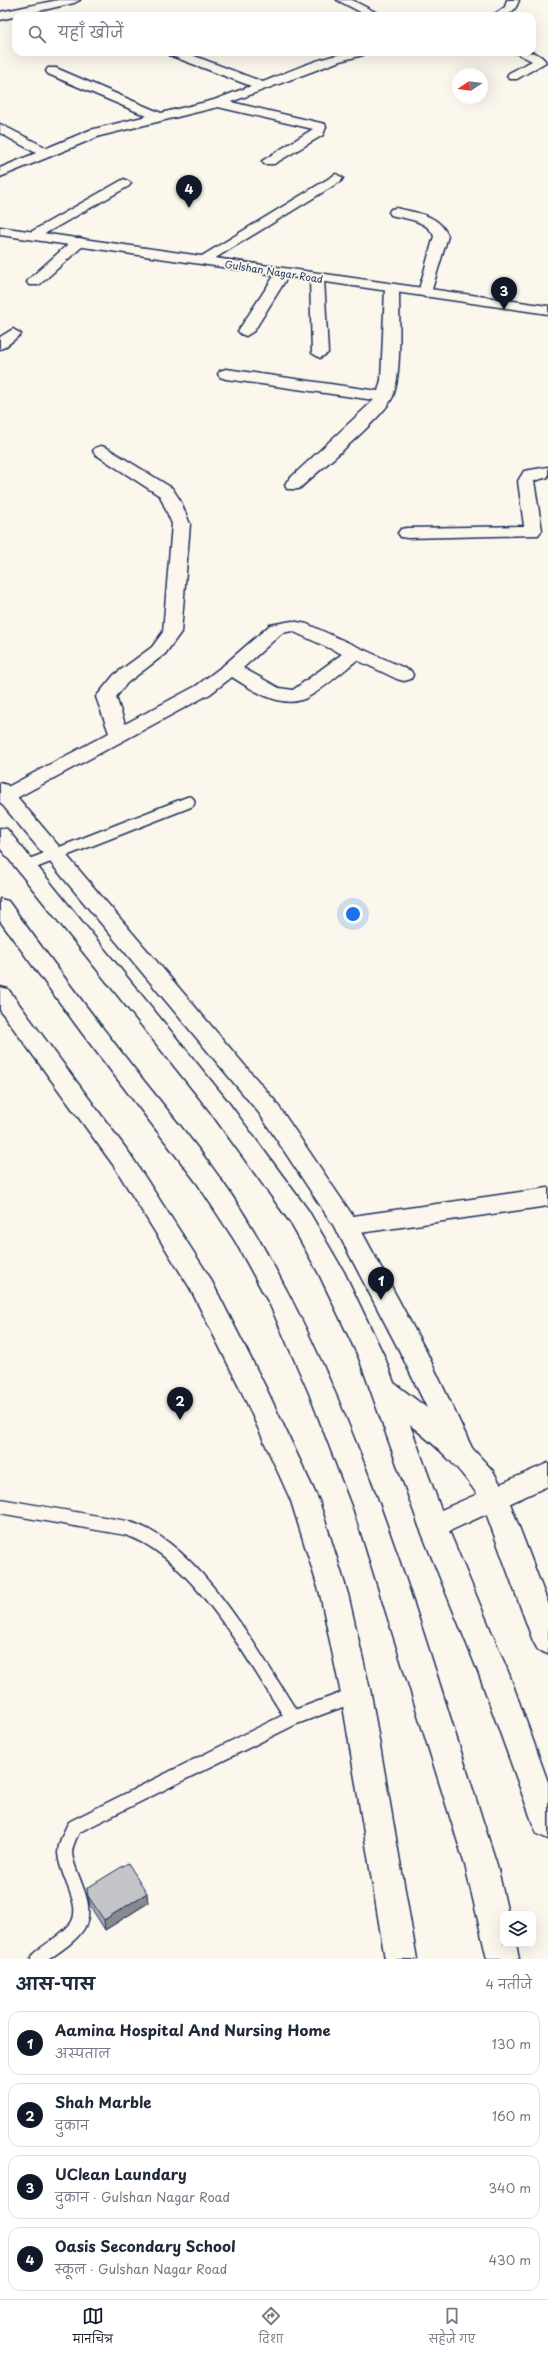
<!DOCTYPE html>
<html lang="hi">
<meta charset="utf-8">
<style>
:root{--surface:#fff;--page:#f2f2f3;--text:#1f2937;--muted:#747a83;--line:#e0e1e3;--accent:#111827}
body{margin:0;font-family:"Playpen Sans","Playpen Sans Deva",sans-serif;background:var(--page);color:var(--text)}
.controls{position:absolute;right:12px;bottom:12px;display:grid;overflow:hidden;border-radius:8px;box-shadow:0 4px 16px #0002}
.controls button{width:36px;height:36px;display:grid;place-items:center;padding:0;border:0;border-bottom:1px solid var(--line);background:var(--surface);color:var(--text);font:20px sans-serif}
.compass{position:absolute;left:452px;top:68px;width:36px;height:36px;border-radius:50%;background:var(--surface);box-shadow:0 4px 16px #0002;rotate:257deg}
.you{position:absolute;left:353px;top:914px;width:14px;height:14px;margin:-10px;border:3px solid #fff;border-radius:50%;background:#1a73e8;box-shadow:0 0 0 6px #1a73e833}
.badge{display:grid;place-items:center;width:26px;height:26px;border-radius:50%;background:var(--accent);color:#fff;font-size:13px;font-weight:700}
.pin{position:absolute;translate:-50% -33px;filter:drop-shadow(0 1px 2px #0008)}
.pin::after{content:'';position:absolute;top:21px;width:14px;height:12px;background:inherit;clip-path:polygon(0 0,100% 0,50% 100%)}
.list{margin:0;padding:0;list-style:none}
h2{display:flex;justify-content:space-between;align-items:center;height:52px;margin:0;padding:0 16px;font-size:17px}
h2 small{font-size:13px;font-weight:400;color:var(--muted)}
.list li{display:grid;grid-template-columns:26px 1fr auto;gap:12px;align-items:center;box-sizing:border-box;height:64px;margin:0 8px 8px;padding:0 8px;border:1px solid var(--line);border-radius:12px}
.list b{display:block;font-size:15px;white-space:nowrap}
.list p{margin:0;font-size:13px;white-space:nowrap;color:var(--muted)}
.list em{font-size:13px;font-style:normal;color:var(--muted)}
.icon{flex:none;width:22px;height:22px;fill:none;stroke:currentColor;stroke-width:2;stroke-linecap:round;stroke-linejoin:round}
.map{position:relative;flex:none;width:548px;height:1959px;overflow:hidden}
.search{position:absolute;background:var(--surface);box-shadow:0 4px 16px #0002;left:12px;right:12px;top:12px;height:44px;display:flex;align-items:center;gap:10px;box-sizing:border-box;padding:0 14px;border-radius:12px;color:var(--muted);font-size:15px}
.sheet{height:340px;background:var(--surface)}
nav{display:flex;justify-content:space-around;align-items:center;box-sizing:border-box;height:56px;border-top:1px solid var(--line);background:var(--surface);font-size:11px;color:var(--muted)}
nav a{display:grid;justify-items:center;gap:2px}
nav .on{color:var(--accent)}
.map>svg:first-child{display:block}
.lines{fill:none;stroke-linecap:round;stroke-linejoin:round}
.service-far1-casing{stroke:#1b2f5e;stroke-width:14}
.service-casing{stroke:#1b2f5e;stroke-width:17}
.minor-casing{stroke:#1b2f5e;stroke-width:3}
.tertiary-casing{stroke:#1b2f5e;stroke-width:3}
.trunk-casing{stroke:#1b2f5e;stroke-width:3}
.service-far1{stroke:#fbf7ec;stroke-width:11}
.service{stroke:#fbf7ec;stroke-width:14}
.minor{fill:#fbf7ec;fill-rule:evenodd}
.tertiary{fill:#fbf7ec;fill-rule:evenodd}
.trunk{fill:#fbf7ec;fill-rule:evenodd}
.wall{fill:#a8a9ad;stroke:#1b2f5e}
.shaded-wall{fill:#888a8d;stroke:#1b2f5e}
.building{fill:#c3c5c9;stroke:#1b2f5e}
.labels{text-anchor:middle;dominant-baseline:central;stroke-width:3.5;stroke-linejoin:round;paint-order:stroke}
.far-street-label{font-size:10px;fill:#1b2f5e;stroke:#fbf7ec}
</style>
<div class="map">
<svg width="548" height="1959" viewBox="0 0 548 1959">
<rect width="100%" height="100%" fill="#fbf7ec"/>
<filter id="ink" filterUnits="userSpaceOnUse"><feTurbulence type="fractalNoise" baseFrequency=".025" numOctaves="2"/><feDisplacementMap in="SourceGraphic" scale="8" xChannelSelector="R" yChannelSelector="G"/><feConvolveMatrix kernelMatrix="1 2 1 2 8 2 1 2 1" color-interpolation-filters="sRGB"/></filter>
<g filter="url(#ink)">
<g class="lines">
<defs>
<path id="service-far1" d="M26,866L189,802"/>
<path id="service" d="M0,1506L126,1528C195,1547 255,1660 293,1718
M38,1959C51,1948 69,1939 78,1925C90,1903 66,1875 65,1853C65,1844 70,1835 74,1827L293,1718L355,1695"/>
<path id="minor" d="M58,0H80L74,3L0,20V12Z
M337,0H352L383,16H368Z
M507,0H519C514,15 507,16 492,16L505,7Z
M167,52H184L263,82C296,69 329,52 365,52L363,55L340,61L231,102L325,124L326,127L323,135L274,164H264L262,161L313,129L218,107L100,136L0,177V168L36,153L0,133V124L47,148L90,130L147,116L48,74L46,71L48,68H56L161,113L214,100L251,86L169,55Z
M514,52C527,52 538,50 546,62L517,79H509L507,76L509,73L532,61Z
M336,174L343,178L341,181L209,262H199L197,259Z
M124,179L131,183L129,186L39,237L34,238L27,234Z
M396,208C416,213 439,214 448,236L430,296L425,297L418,293L434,236C427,220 406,219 391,215L389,212L391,209Z
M79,238L84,239L86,242L84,245L39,285H29L27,282L29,279L74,239Z
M283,269L290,273L254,331L246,336L241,334L238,331L276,273Z
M317,274L324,278L328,353L320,358L312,353L310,278Z
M392,285L399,289C399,316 402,373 393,396C386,416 318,471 299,489H287L285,485L287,481L374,400L226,379L220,377L218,374L220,371L226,369L378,391L381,380L385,289Z
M13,329L21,334L5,347L0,349V337Z
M101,446L107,448L172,488L180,500L190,524L181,632L165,654L127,683L116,697L125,724L196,686L224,665L270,625L292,621L307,624L411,671L413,675L411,679L404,681L397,679L357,660C343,671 319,693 304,699C280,709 251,689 232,677L210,694L13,800L0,801V791L109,733L96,697L114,675L152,647L163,632L172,524L160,496L95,454L93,451L95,448ZM292,631L342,654L293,690L279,688L243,668L282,633Z
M548,467V477L534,481L542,530L538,535L407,538L401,537L398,533L401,529L407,528L524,526L518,481L524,471Z
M548,1188V1206L346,1235L337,1233L334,1226L337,1219L346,1217Z
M548,1463V1486L443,1534L433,1538L423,1534L419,1526L423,1518Z"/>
<path id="tertiary" d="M0,227L548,306V314L0,235Z"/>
<path id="trunk" d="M0,783L7,785L275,1101L355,1219L426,1351L472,1448L493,1471L508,1498L548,1603V1654L538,1650L533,1641L482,1502C463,1470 438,1447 410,1425L447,1526L509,1674L548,1782V1839L537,1834L533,1824L479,1674L419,1526L359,1358L319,1274L290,1222L209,1110L0,848V828L7,829L225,1098L308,1210L344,1272L385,1358L394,1383L427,1408L400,1352L337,1231L259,1113L0,802Z
M0,899L8,901C51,960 95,1019 140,1076C180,1126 222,1175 254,1231C369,1427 427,1650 497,1865L508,1914H503V1944H516L519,1959H487L465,1865L354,1510L309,1393L270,1305L235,1241L197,1183L82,1033L0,921Z
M0,987L8,989L130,1154L209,1276L266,1388L319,1501L348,1594L371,1694L417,1959H385L341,1694L320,1594L291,1501L240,1388L190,1288L114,1166L0,1010Z"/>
</defs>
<!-- service-far1 casing -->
<use href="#service-far1" class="service-far1-casing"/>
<!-- service casing -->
<use href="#service" class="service-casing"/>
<!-- minor casing -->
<use href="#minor" class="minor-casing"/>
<!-- tertiary casing -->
<use href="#tertiary" class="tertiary-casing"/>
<!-- trunk casing -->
<use href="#trunk" class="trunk-casing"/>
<!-- service-far1 -->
<use href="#service-far1" class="service-far1"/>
<!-- service -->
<use href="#service" class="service"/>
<!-- minor -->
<use href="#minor" class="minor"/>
<!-- tertiary -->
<use href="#tertiary" class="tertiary"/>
<!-- trunk -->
<use href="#trunk" class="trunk"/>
</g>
<!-- wall -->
<path class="wall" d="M87,1888L148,1903L105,1930L90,1906Z"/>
<!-- shaded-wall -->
<path class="shaded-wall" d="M147,1893L148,1903L105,1930L104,1920Z"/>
<!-- building -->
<path class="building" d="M128,1863L147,1893L104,1920L88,1896L87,1888Z"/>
</g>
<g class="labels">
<!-- far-street labels -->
<g class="far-street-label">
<text transform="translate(274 271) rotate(9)">Gulshan Nagar Road</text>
</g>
</g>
</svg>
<div class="controls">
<button><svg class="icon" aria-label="layers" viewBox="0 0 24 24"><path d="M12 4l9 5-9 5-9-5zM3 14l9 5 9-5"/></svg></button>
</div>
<svg class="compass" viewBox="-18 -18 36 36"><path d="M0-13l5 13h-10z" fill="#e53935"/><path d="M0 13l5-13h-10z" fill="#747a83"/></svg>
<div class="you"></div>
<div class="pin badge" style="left:381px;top:1300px">1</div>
<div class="pin badge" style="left:180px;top:1420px">2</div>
<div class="pin badge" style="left:504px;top:310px">3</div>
<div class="pin badge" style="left:189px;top:208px">4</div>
<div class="search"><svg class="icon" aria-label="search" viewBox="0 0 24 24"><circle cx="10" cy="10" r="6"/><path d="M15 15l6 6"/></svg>यहाँ खोजें</div>
</div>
<section class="sheet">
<h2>आस-पास<small>4 नतीजे</small></h2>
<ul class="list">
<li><span class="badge">1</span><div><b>Aamina Hospital And Nursing Home</b><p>अस्पताल</p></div><em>130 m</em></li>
<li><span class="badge">2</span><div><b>Shah Marble</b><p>दुकान</p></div><em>160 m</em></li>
<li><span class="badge">3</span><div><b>UClean Laundary</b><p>दुकान · Gulshan Nagar Road</p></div><em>340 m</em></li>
<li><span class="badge">4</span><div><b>Oasis Secondary School</b><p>स्कूल · Gulshan Nagar Road</p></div><em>430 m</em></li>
</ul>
</section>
<nav>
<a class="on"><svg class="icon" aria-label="map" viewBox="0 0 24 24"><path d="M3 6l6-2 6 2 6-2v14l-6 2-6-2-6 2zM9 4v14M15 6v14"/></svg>मानचित्र</a>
<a><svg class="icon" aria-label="directions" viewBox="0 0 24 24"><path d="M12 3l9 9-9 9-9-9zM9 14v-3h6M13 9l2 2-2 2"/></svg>दिशा</a>
<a><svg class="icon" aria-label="saved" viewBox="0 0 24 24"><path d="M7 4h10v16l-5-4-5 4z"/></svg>सहेजे गए</a>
</nav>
